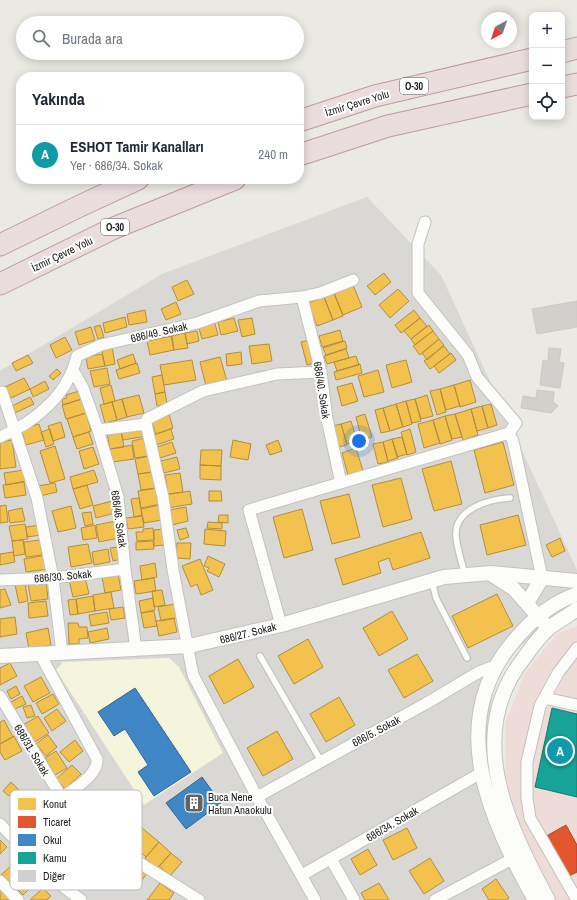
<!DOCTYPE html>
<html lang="tr">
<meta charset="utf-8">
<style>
:root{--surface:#fff;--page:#f6f6f7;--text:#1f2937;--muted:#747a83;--line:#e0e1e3;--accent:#636361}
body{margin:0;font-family:"Archivo Narrow",sans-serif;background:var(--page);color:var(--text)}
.controls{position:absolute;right:12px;top:12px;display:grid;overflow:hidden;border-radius:8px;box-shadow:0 2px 10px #0003}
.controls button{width:36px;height:36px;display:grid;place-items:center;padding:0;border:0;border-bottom:1px solid var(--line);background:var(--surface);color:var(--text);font:20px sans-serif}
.compass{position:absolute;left:481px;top:12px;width:36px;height:36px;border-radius:50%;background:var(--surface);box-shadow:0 2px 10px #0003;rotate:220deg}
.you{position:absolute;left:359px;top:441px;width:14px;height:14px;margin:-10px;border:3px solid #fff;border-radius:50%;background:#1a73e8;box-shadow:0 0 0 6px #1a73e833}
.badge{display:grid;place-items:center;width:26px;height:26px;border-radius:50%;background:var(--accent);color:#fff;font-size:13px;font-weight:700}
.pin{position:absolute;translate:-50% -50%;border:2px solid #fff;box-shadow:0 1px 4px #0006}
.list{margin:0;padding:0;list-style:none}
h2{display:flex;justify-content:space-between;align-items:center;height:52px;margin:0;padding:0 16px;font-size:17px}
h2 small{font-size:13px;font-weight:400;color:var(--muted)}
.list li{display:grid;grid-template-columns:26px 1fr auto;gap:12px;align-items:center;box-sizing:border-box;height:60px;padding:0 16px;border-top:1px solid var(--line)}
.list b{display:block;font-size:15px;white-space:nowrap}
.list p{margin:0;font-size:13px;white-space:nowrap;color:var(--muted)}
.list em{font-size:13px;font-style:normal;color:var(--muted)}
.icon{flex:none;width:22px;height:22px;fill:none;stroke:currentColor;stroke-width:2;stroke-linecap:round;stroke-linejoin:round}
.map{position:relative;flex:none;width:577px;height:900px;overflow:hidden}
.search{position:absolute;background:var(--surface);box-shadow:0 2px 10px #0003;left:16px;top:16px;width:288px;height:44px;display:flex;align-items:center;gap:10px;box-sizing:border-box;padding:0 14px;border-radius:22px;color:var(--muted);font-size:15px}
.panel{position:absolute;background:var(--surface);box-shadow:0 2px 10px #0003;left:16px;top:72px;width:288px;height:112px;border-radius:16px}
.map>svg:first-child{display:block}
.residential{fill:#d9d8d5}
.commercial{fill:#eddcd7}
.education{fill:#f4f5dc}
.homes{fill:#f2c14e;stroke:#b28f3f}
.shops{fill:#e4572e;stroke:#a84528}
.schools{fill:#3f88c5;stroke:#346792}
.public{fill:#17a398;stroke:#187a72}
.building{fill:#d2d0cc;stroke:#cdcac4}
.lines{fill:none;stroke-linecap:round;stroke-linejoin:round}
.service-casing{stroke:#c2c2bf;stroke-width:8}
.minor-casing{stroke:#c2c2bf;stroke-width:13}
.tertiary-casing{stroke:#c2c2bf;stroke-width:16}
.motorway-casing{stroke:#c09ba2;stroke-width:23}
.service{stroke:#fcfcfb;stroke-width:5.5}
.minor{stroke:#fcfcfb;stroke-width:11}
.tertiary{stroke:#fcfcfb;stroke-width:14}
.motorway{stroke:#e9ddde;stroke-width:21}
.labels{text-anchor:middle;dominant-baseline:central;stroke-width:4;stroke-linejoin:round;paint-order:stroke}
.shield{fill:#fff;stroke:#5f5f5f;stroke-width:1}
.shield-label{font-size:10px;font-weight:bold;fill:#1b1b1b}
.street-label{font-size:11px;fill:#1b1b1b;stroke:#fff}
.poi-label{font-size:11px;fill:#1b1b1b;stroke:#fff;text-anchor:start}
.key{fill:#fff;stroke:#bbb;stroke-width:1}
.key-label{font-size:11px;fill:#1b1b1b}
</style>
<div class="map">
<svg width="577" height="900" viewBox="0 0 577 900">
<rect width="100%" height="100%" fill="#eae9e3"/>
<!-- residential -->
<path class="residential" d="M367,197L441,275L577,570V600L497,665L481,772L538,900H0V371L162,274Z"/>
<!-- commercial -->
<path class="commercial" d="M577,626V900H554L529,854L506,780L505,724L526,671L558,633Z"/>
<!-- education -->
<path class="education" d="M169,658L179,667L223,753L144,805L56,670L63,662Z"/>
<!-- homes -->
<path class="homes" d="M384,273L391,282L375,295L367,286Z
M187,280L194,294L178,301L172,287Z
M353,285L362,307L343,315L334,293Z
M398,289L409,301L390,318L379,305Z
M334,293L343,316L333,320L324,297Z
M324,297L333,320L317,326L308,303Z
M176,302L181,314L166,320L161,309Z
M145,310L147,322L129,325L127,314Z
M414,310L420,318L401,333L395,325Z
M125,317L127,327L105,333L103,323Z
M234,318L238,331L221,335L218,322Z
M252,318L255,334L242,337L238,320Z
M420,318L427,326L411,339L404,331Z
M214,320L218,335L202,339L198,325Z
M100,325L104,337L98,339L94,327Z
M429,325L433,331L415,345L411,339Z
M91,327L95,340L79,345L75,332Z
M340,330L343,341L322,347L319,336Z
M197,331L199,341L187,344L185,333Z
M433,331L439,339L420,355L413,346Z
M185,333L188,348L174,350L171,336Z
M172,336L174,350L150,355L147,341Z
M65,337L72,350L56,358L50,345Z
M439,339L444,345L427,360L422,353Z
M310,340L315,363L307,365L301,342Z
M345,341L347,348L326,355L323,348Z
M269,344L272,361L252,364L249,346Z
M112,346L115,364L105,366L101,347Z
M444,346L450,354L430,369L424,361Z
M346,349L349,358L327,364L324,356Z
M241,352L242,364L227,366L226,354Z
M451,353L456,360L439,373L434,366Z
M102,354L105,366L88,369L86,357Z
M133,354L136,363L120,369L117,360Z
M28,355L33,363L16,371L12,363Z
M356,356L359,365L337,371L334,362Z
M220,357L227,381L206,386L200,362Z
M192,360L196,380L164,385L160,365Z
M406,360L412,382L392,388L386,365Z
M137,363L140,373L119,379L116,370Z
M360,364L362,373L336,380L334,372Z
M107,368L110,384L94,387L90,371Z
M57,369L61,373L53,380L49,376Z
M378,370L384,392L364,397L358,376Z
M162,375L165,392L155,394L152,377Z
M24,378L30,389L11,398L5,387Z
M470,380L476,402L460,407L454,385Z
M45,381L49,389L33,397L30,389Z
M352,383L358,401L342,406L337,387Z
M111,385L115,401L104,404L100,388Z
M454,385L460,406L446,410L440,389Z
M440,389L446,412L437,415L430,391Z
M79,391L82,399L63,405L62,399L67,398L66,395Z
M165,392L167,404L157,406L155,394Z
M139,395L144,413L127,417L122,399Z
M427,395L433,416L421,419L415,399Z
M30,397L34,404L15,413L12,406Z
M82,399L86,413L66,419L62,405Z
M122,399L127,417L117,420L112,402Z
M415,399L421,421L412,423L406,401Z
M406,401L412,424L403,427L396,404Z
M112,402L117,420L105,423L100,405Z
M396,404L403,427L390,431L383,408Z
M491,404L497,425L488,428L482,406Z
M482,406L488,428L477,431L471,409Z
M383,408L390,431L381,433L375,410Z
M471,409L478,435L463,440L455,414Z
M86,413L91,431L73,437L67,419Z
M169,414L173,428L156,434L151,420Z
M365,414L372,437L362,440L356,417Z
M455,414L462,437L452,439L445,416Z
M445,416L452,440L440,444L433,420Z
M433,420L440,443L424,448L418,424Z
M351,421L357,441L347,444L341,424Z
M61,422L65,437L53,441L48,426Z
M39,424L44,440L26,445L21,429Z
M341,424L347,445L338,447L332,426Z
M145,427L147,436L123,440L121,431Z
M50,429L54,444L46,447L41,432Z
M171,429L174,439L156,445L153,435Z
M410,429L416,452L407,455L401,432Z
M121,431L124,447L110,449L107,433Z
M89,432L93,444L77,449L73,437Z
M402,437L407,454L397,457L392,439Z
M145,438L148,456L135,458L132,441Z
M392,439L398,458L388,461L383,442Z
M12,440L16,467L0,469V442Z
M233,440L251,444L248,460L230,457Z
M278,440L282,451L270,455L266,445Z
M172,442L176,453L160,458L157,447Z
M383,442L388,462L378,464L373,444Z
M503,442L514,485L485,493L474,450Z
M132,445L134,459L112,462L110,449Z
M55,446L65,479L50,483L40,451Z
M93,447L99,464L84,469L79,451Z
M356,448L363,471L348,475L342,453Z
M201,450H222L221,466L200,465Z
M150,456L152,472L138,474L135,459Z
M177,457L180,469L164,473L161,461Z
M451,461L462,504L434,511L422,469Z
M200,465L221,466V480L200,479Z
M24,470L26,481L6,485L4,473Z
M94,470L98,482L73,489L70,477Z
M153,472L156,488L141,490L138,474Z
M180,473L183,492L168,494L165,475Z
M401,478L412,519L383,527L372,485Z
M24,482L26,495L5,498L3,485Z
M55,483L57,492L40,496L38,486Z
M87,485L93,505L80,509L73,489Z
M158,488L161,504L141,508L138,491Z
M190,491L192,504L167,508L165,495Z
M209,491H221L222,501H209Z
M349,494L360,537L332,544L320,501Z
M139,498L142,515L134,517L131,499Z
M112,501L115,513L96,518L93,506Z
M6,505L8,522L0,523V506Z
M159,505L162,520L144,523L141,509Z
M71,506L76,528L58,532L52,511Z
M186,507L188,521L172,525L169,510Z
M22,508L25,521L10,523L8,511Z
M302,509L313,550L284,558L273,517Z
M91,512L93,524L85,526L82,513Z
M219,515H228V523L218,522Z
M518,515L526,545L487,555L480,525Z
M142,516L144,527L128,529L126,518Z
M116,521L119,538L99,542L96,525Z
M208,522L222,523V529L207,528Z
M25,524L28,539L12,541L9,526Z
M40,525L41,535L27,537L26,527Z
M95,525L97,538L83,540L81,528Z
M153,528L154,540L137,541L136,532H143V529Z
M186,528L189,537L180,540L177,530Z
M163,529L164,545L154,546V530Z
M205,529L226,531L225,546L204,544Z
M421,532L430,558L393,570L389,558L378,562L381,573L343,585L335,559Z
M560,538L565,551L552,557L546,545Z
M23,540L25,554L14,556L12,541Z
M40,540L42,555L26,557L24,542Z
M153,541L154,549L136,550V542Z
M177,543H191L190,559L176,558Z
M88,544L92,563L71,567L68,547Z
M118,547L121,559L113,561L110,548Z
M108,549L110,562L94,565L92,552Z
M13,552L15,562L0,565V554Z
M46,555L49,569L26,572L24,559Z
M208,556L225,564L219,577L207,571L209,568L204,566Z
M200,559L213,590L201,595L197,584L191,587L182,566Z
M155,563L157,577L142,580L140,566Z
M118,574L121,590L105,593L102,577Z
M85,577L89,594L73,597L69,580Z
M154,578L156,591L136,594L134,581Z
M46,581L48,599L31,601L28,584Z
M25,583L28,601L19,603L15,585Z
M5,589L11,605L0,608V590Z
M162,590L165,605L154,607L152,591Z
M111,592L114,608L95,611L93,595Z
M497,594L513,626L468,648L452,616Z
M93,596L95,611L78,614L76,599Z
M153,598L155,610L141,613L139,601Z
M76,599L78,614L70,615L68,600Z
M46,601L48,616L29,618L28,603Z
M175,604L177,618L161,621L158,607Z
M123,607L125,618L111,620L109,609Z
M154,611L157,626L144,628L141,613Z
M392,611L408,639L379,656L363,628Z
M107,612L109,623L91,626L89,615Z
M15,617L17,634L0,637V619Z
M174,618L177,632L159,636L156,621Z
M68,623H78L79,627H87L88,638L79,639V644H69Z
M48,628L51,645L29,649L26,633Z
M107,628L109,639L90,643L88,632Z
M308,639L323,667L294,684L278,656Z
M417,654L433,681L404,698L388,670Z
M238,659L254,687L224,704L209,676Z
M10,663L17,676L0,685V668Z
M41,677L50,693L33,702L24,686Z
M16,686L20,694L11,699L7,691Z
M53,694L59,704L42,714L36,703Z
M22,696L26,704L13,710L9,703Z
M339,697L355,725L326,742L310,714Z
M31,705L35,716L27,718L23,707Z
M57,709L66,721L52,731L44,718Z
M38,716L49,733L33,743L23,725Z
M4,720L13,737L0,744V722Z
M277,731L293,759L263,776L247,748Z
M48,735L57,747L46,756L36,744Z
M14,736L22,751L5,760L0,752V744Z
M75,740L83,751L69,762L60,752Z
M56,751L67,768L55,775L45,758Z
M72,765L81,774L65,789L56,779Z
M11,782L21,792L15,798L11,794L9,796L3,791Z
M142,828L159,842L146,857L130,842Z
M407,828L417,848L393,860L383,840Z
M0,840L7,847L0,854Z
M159,842L171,853L157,869L145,858Z
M115,847L148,872L138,885L121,873L112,884L96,872Z
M368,849L377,865L360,875L351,859Z
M171,853L182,862L170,876L159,866Z
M430,858L444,881L424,894L409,871Z
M14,863L23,874L10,885L1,875Z
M30,870L39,879L23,895L14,886Z
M496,879L509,898L506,900H489L482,889Z
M160,883L174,893L169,900H147Z
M379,883L389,900H365L361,893Z
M0,888L11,900H0Z
M43,888L51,896L47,900H30Z"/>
<!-- shops -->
<path class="shops" d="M566,825L577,845V872L565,878L543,838Z"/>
<!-- schools -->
<path class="schools" d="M135,688L191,772L154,796L138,772L148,765L125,729L114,736L98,712Z
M202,777L221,803L186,829L166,803Z"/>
<!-- public -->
<path class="public" d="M552,708L577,714V797L535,787Z"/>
<!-- building -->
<path class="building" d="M577,301V327L537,334L532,309Z
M549,348L561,349L559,362L564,363L560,388L540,385L543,360L548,361Z
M537,390L554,392L553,402L558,406L551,413L521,408L523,396L536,398Z"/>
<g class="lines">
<defs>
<path id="service" d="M465,575C462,563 457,549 456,536C454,509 489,499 510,498
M432,581L436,598L467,658
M260,656L321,761"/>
<path id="minor" d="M425,222L418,244V293L468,355L477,377L516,423L509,433L513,441L542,578
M302,297L321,372L327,419L341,483
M74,372L83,388L98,430L118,497L125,569L136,649
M2,392L37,498L53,578L62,653
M98,430L146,424
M0,437C35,422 68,395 77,356L101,345L197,323L259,301L302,297L320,293L353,280
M0,580L53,578L125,569
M281,625L249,510L509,433
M40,654L97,759C98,776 74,788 62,798
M0,696L62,798L93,835L102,834L138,862L199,900
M544,698L577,705
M257,797L425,704L479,672L495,666
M0,824L56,881L81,900
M331,859L354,900
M302,875L481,773
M0,881L18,900
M56,881L102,834
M315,900L257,797L193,675L173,570L163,497L146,424L147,419L203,391L277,374L321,372
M435,900L512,859
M577,900L530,818L527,798V762L540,706L558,673L577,648"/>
<path id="tertiary" d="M491,574L514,589L543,622
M527,603L542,578
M0,656L189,646L281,625L444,577L491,573L577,581
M535,900C490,820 445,723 513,642C530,621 551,603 577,594
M548,900C508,825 463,735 524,658C531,648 540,636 549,628C558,621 568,616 577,609"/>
<path id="motorway" d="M562,52L577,48
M562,87L577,84
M299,121L375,96L532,59
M299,155L388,126L532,94
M0,245L82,205L138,179
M0,284L114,228L235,179"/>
</defs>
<!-- service casing -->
<use href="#service" class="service-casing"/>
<!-- minor casing -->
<use href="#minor" class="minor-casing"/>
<!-- tertiary casing -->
<use href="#tertiary" class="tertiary-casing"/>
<!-- motorway casing -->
<use href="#motorway" class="motorway-casing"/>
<!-- service -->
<use href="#service" class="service"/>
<!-- minor -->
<use href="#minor" class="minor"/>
<!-- tertiary -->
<use href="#tertiary" class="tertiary"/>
<!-- motorway -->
<use href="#motorway" class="motorway"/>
</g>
<!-- icons -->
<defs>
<symbol id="building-square" viewBox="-11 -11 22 22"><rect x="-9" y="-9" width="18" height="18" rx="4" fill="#636361" stroke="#fff"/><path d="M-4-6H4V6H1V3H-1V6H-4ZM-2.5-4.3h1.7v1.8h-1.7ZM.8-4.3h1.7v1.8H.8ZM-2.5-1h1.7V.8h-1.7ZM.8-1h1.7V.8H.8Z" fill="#fff"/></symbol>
</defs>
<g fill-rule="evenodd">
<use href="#building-square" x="183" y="792" width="22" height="22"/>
</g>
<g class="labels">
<!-- shield labels -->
<g class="shield">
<rect x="400" y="78" width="28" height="16" rx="3"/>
<rect x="101" y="219" width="28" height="16" rx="3"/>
</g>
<g class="shield-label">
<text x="414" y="86">O-30</text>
<text x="115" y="227">O-30</text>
</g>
<!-- street labels -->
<g class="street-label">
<text transform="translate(357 103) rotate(-17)">İzmir Çevre Yolu</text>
<text transform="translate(62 254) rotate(-26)">İzmir Çevre Yolu</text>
<text transform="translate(159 332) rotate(-13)">686/49. Sokak</text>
<text transform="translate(322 390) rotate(81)">686/40. Sokak</text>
<text transform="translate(119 519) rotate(82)">686/46. Sokak</text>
<text transform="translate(63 576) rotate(-5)">686/30. Sokak</text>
<text transform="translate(248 633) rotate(-14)">686/27. Sokak</text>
<text transform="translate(376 731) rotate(-28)">686/5. Sokak</text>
<text transform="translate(32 750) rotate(59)">686/31. Sokak</text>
<text transform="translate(392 824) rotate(-30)">686/34. Sokak</text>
</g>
<!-- poi labels -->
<g class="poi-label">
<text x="208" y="797">Buca Nene<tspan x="208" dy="13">Hatun Anaokulu</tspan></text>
</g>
</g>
<!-- legend -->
<rect x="10" y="790" width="132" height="100" rx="6" class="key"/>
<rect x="18" y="798" width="18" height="12" fill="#f2c14e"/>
<rect x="18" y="816" width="18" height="12" fill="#e4572e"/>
<rect x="18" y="834" width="18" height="12" fill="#3f88c5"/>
<rect x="18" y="852" width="18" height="12" fill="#17a398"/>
<rect x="18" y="870" width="18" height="12" fill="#d2d0cc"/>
<g class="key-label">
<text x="43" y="808">Konut</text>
<text x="43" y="826">Ticaret</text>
<text x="43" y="844">Okul</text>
<text x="43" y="862">Kamu</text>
<text x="43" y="880">Diğer</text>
</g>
</svg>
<div class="controls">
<button>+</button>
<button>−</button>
<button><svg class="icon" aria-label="locate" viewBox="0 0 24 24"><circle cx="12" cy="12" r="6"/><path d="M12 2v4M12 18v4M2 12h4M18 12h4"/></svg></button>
</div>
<svg class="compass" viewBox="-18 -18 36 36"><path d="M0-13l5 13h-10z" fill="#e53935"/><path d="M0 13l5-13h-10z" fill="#747a83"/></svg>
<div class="you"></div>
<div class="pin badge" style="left:560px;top:751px;background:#0f9aa8">A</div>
<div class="search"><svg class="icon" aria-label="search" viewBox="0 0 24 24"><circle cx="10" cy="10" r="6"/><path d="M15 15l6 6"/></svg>Burada ara</div>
<section class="panel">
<h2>Yakında<small></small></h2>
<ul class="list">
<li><span class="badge" style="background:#0f9aa8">A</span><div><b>ESHOT Tamir Kanalları</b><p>Yer · 686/34. Sokak</p></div><em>240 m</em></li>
</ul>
</section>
</div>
